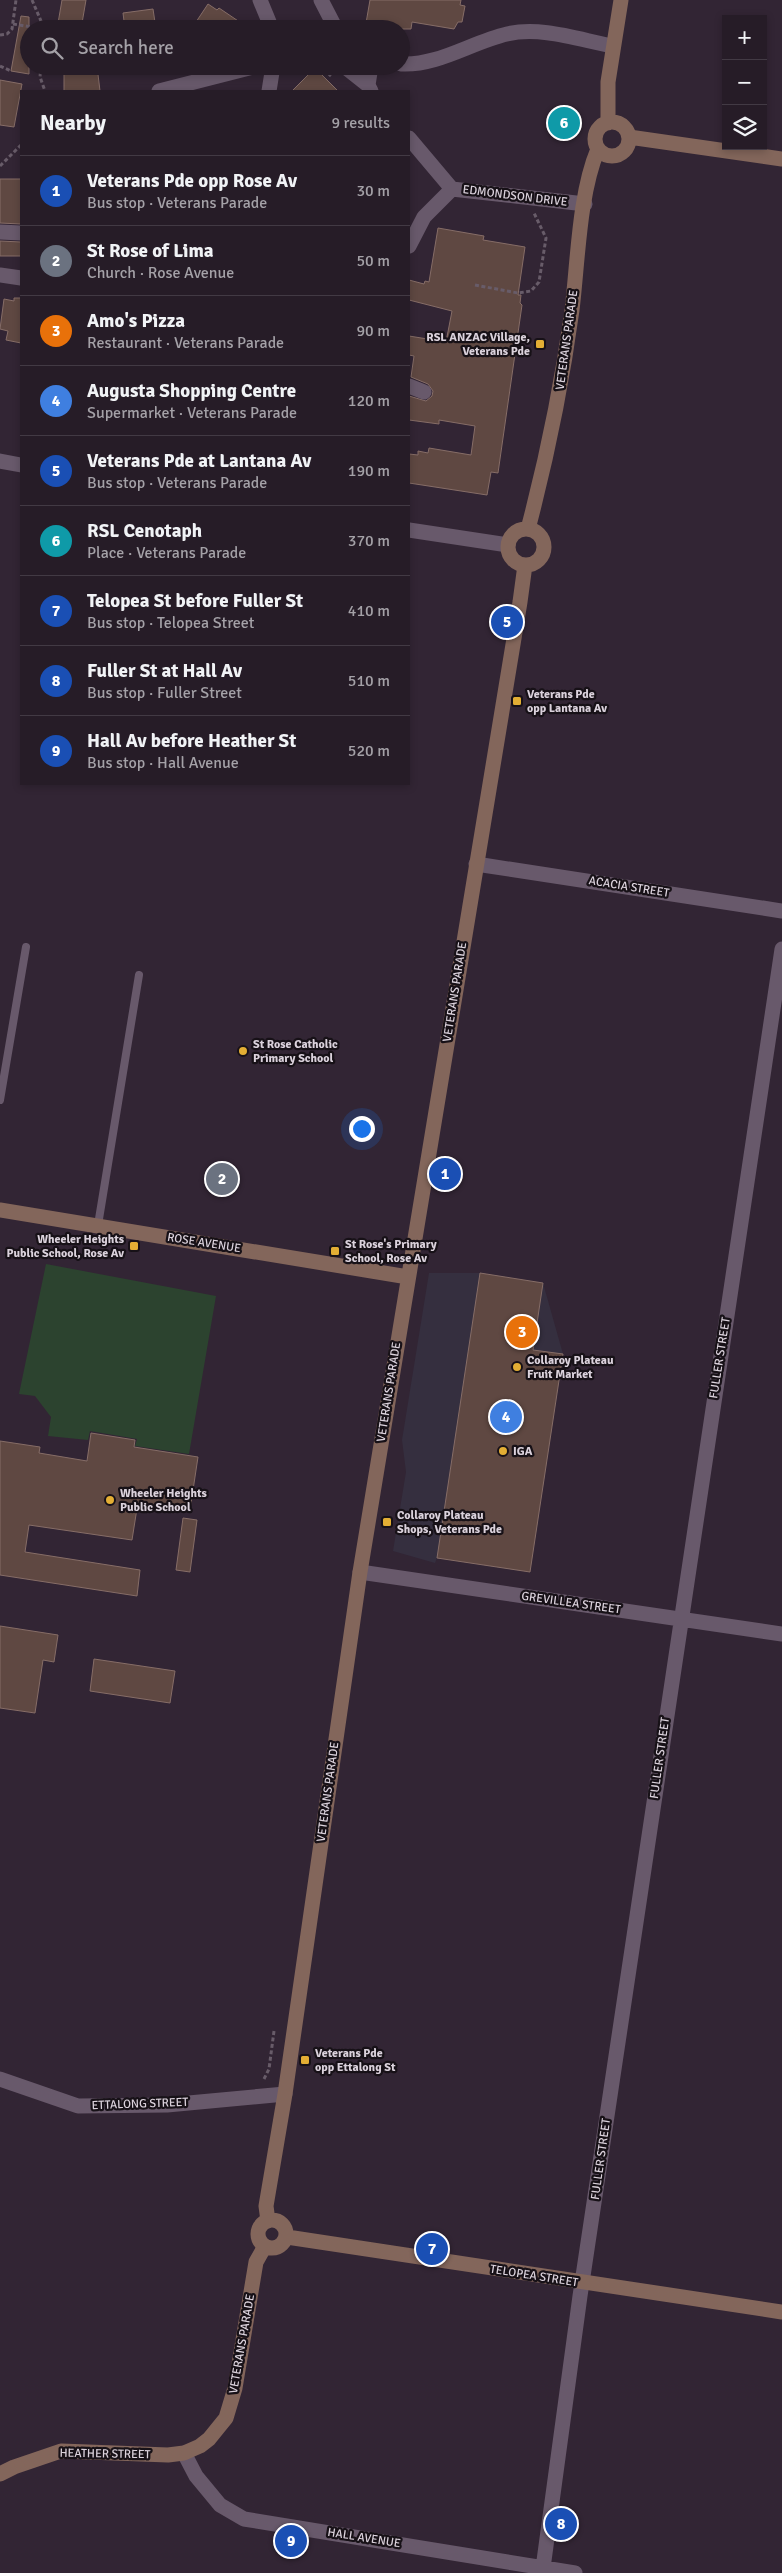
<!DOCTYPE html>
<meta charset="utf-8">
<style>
:root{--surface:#261c27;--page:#322933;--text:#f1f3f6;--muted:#a4a1a7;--line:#423a44;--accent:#2563eb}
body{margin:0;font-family:Signika,sans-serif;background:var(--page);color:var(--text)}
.controls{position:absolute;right:15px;top:15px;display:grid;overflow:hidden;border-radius:0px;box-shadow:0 2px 8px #0003}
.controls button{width:45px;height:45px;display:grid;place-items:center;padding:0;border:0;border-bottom:1px solid var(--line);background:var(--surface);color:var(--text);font:25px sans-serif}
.you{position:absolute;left:361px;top:1128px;width:18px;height:18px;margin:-12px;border:4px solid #fff;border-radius:50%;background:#1a73e8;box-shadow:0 0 0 8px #1a73e833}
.badge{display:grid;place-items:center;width:32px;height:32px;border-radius:50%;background:var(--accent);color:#fff;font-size:16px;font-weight:700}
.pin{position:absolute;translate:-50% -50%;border:2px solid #fff;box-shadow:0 1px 5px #0006}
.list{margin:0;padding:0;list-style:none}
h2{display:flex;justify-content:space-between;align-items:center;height:65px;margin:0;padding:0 20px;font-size:21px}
h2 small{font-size:16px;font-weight:400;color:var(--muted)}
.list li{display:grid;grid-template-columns:32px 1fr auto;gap:15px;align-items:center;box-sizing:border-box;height:70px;padding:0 20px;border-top:1px solid var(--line)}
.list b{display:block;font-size:19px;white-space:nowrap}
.list p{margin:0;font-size:16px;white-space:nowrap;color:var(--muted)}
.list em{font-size:16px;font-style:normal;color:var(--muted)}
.icon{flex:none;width:28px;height:28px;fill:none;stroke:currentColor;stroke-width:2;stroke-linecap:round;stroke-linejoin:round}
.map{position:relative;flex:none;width:782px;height:2573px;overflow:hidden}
.search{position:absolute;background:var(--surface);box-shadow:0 2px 8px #0003;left:20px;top:20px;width:390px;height:55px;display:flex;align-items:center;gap:12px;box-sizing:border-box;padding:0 18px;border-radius:28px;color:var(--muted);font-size:19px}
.panel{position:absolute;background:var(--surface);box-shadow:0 2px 8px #0003;left:20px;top:90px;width:390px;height:695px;border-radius:0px}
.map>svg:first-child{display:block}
.commercial{fill:#352f3f}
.green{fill:#2c432f}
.building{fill:#5f4842;stroke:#866d67}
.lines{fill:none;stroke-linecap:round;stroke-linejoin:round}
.path{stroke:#685c69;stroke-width:3;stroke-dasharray:4 2.5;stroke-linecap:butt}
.lane{stroke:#68596b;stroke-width:8}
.street{stroke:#68596b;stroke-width:15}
.secondary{stroke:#83665b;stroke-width:15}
.poi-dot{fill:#e3ae34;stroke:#171117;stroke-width:2}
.labels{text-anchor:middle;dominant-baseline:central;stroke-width:4.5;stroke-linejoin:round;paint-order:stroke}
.street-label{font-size:12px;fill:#dbd2dc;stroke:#171117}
.poi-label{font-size:12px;font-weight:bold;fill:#dbd2dc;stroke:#171117;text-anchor:start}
</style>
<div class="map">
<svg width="782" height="2573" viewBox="0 0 782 2573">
<rect width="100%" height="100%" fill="#322534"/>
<!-- commercial -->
<path class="commercial" d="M429,1273H480L543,1283L563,1354L530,1572L437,1558L435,1563L393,1551L406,1472L402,1440Z"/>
<!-- green -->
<path class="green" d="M46,1264L216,1296L189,1454L135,1446L137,1439L90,1431L88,1440L48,1436L51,1417L35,1396L19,1394Z"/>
<!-- building -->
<path class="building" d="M62,0H86L81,29H57Z
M370,0H461L460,5L465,6L462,22H458L454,29L412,22L411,29H365Z
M208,4L217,10L219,8L250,29H205L196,22Z
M153,9L156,29H125L123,13Z
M21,16L29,17V74L11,71Z
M64,66H97L100,91H64Z
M315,68L338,91H292Z
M0,80L22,84L14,127L0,125Z
M0,179H21V224L0,223Z
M438,228L484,236L483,240L525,247L518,295H521L520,303L522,305L498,473L491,472L487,495L409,483V454L418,455V451L428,453L429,448L471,455L475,426L439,420V424L409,420V396L426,401L432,396L433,391L428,384L411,377L414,356L409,355V336L446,342L452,311L409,300V280L424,284L425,281L429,282Z
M0,241L21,242V256H0Z
M14,298H21V343L6,340L8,331L0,329L4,299L14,301Z
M480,1273L543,1283L533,1350L563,1354L530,1572L437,1558Z
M91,1433L135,1440L134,1447L198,1457L190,1510L138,1502L132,1540L29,1525L25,1552L140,1570L137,1596L0,1575V1441L40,1447L39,1453L87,1461Z
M183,1518L197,1520L190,1572L176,1570Z
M0,1626L58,1635L54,1662L43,1660L35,1713L0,1708Z
M94,1659L175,1671L170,1703L90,1691Z"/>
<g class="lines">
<!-- path -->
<path class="path" d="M32,0L44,28
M13,24L44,29
M0,35L7,34L12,29L16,0
M0,66L11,71
M41,66L40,77L45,91
M319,66L331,76
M0,166L21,145
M475,285L518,293L531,291L539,282L546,238L534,213
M264,2079L269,2069L274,2031"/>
<!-- lane -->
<path class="lane" d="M0,1100L26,947
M98,1225L139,975"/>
<!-- street -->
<path class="street" d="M260,0L272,29
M321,0L336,29
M401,64C438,66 472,42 507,34C541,26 580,40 613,46
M344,66L368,85
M371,66L368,85L371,91
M159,91L257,66
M269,91L273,66
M409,138L452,189L585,204
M0,232L21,233
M409,246L424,217L452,189
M0,275L21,278
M409,386L424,392
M0,461L21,465
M409,530L508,545
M476,864L782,911
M360,1572L782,1634
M0,2079L78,2106L167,2105L285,2094
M184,2453L196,2476L220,2505L244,2519L575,2573
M543,2568L580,2296L782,949"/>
<!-- secondary -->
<path class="secondary" d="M595 139a17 17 0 1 1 34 0a17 17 0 1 1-34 0Z
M608,123V82L621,0
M629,137L782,159
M528,529C547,457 562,384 572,310C578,260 579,194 598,149
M508 547a18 18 0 1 1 36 0a18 18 0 1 1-36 0Z
M0,1210L408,1277
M258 2234a14 14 0 1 1 28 0a14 14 0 1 1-28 0Z
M268,2221L266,2206L285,2094L360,1572L520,602L525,565
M287,2237L782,2312
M0,2474L14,2467L61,2451L168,2455L184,2453L200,2446L209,2439L226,2418L235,2388L256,2262L265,2246"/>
</g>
<!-- markers -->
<g class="poi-dot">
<rect x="535" y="339" width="10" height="10" rx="2.5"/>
<rect x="512" y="696" width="10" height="10" rx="2.5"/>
<circle cx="243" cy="1051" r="5"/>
<rect x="129" y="1241" width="10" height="10" rx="2.5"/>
<rect x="330" y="1246" width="10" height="10" rx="2.5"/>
<circle cx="517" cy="1367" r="5"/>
<circle cx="503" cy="1451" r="5"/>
<circle cx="110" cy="1500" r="5"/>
<rect x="382" y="1517" width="10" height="10" rx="2.5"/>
<rect x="300" y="2055" width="10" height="10" rx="2.5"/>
</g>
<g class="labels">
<!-- street labels -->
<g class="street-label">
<text transform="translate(515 196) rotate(7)">EDMONDSON DRIVE</text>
<text transform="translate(567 340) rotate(-82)">VETERANS PARADE</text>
<text transform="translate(629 887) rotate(9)">ACACIA STREET</text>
<text transform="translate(455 992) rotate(-81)">VETERANS PARADE</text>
<text transform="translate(204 1243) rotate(9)">ROSE AVENUE</text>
<text transform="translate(720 1358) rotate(-81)">FULLER STREET</text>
<text transform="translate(389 1392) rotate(-81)">VETERANS PARADE</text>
<text transform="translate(571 1603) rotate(8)">GREVILLEA STREET</text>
<text transform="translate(660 1758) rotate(-82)">FULLER STREET</text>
<text transform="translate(328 1792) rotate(-82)">VETERANS PARADE</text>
<text transform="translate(140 2104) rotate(-2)">ETTALONG STREET</text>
<text transform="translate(601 2159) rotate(-82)">FULLER STREET</text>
<text transform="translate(534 2276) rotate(9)">TELOPEA STREET</text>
<text transform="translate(242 2344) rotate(-80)">VETERANS PARADE</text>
<text transform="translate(105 2454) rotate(1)">HEATHER STREET</text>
<text transform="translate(364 2538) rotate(9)">HALL AVENUE</text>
</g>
<!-- poi labels -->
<g class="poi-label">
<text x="530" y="337" text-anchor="end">RSL ANZAC Village,<tspan x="530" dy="14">Veterans Pde</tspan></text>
<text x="527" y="694">Veterans Pde<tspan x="527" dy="14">opp Lantana Av</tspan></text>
<text x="253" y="1044">St Rose Catholic<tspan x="253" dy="14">Primary School</tspan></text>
<text x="124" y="1239" text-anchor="end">Wheeler Heights<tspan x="124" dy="14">Public School, Rose Av</tspan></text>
<text x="345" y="1244">St Rose's Primary<tspan x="345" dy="14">School, Rose Av</tspan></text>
<text x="527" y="1360">Collaroy Plateau<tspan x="527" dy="14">Fruit Market</tspan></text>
<text x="513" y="1451">IGA</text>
<text x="120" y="1493">Wheeler Heights<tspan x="120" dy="14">Public School</tspan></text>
<text x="397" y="1515">Collaroy Plateau<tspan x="397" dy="14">Shops, Veterans Pde</tspan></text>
<text x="315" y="2053">Veterans Pde<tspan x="315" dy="14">opp Ettalong St</tspan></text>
</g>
</g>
</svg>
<div class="controls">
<button>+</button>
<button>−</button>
<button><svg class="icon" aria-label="layers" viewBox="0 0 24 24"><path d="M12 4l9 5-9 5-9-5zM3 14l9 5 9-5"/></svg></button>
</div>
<div class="you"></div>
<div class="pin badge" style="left:445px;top:1174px;background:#1a4fb4">1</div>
<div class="pin badge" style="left:222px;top:1179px;background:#6b7280">2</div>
<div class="pin badge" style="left:522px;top:1332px;background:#e8710a">3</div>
<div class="pin badge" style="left:506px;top:1417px;background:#3f7fe0">4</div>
<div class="pin badge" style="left:507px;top:622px;background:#1a4fb4">5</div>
<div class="pin badge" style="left:564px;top:123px;background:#0f9aa8">6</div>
<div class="pin badge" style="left:432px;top:2249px;background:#1a4fb4">7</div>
<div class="pin badge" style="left:561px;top:2524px;background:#1a4fb4">8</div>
<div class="pin badge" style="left:291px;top:2541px;background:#1a4fb4">9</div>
<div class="search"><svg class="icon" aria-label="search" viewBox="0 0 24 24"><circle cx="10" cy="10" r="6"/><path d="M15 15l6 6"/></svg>Search here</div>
<section class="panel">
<h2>Nearby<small>9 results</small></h2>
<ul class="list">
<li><span class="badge" style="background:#1a4fb4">1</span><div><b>Veterans Pde opp Rose Av</b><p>Bus stop · Veterans Parade</p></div><em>30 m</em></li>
<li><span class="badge" style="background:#6b7280">2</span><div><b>St Rose of Lima</b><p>Church · Rose Avenue</p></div><em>50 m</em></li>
<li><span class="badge" style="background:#e8710a">3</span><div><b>Amo's Pizza</b><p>Restaurant · Veterans Parade</p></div><em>90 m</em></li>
<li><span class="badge" style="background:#3f7fe0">4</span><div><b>Augusta Shopping Centre</b><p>Supermarket · Veterans Parade</p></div><em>120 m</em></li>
<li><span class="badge" style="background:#1a4fb4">5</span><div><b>Veterans Pde at Lantana Av</b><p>Bus stop · Veterans Parade</p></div><em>190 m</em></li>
<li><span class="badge" style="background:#0f9aa8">6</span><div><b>RSL Cenotaph</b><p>Place · Veterans Parade</p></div><em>370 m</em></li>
<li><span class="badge" style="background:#1a4fb4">7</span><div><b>Telopea St before Fuller St</b><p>Bus stop · Telopea Street</p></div><em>410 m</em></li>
<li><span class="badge" style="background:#1a4fb4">8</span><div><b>Fuller St at Hall Av</b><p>Bus stop · Fuller Street</p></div><em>510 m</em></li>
<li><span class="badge" style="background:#1a4fb4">9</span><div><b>Hall Av before Heather St</b><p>Bus stop · Hall Avenue</p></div><em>520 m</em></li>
</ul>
</section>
</div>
